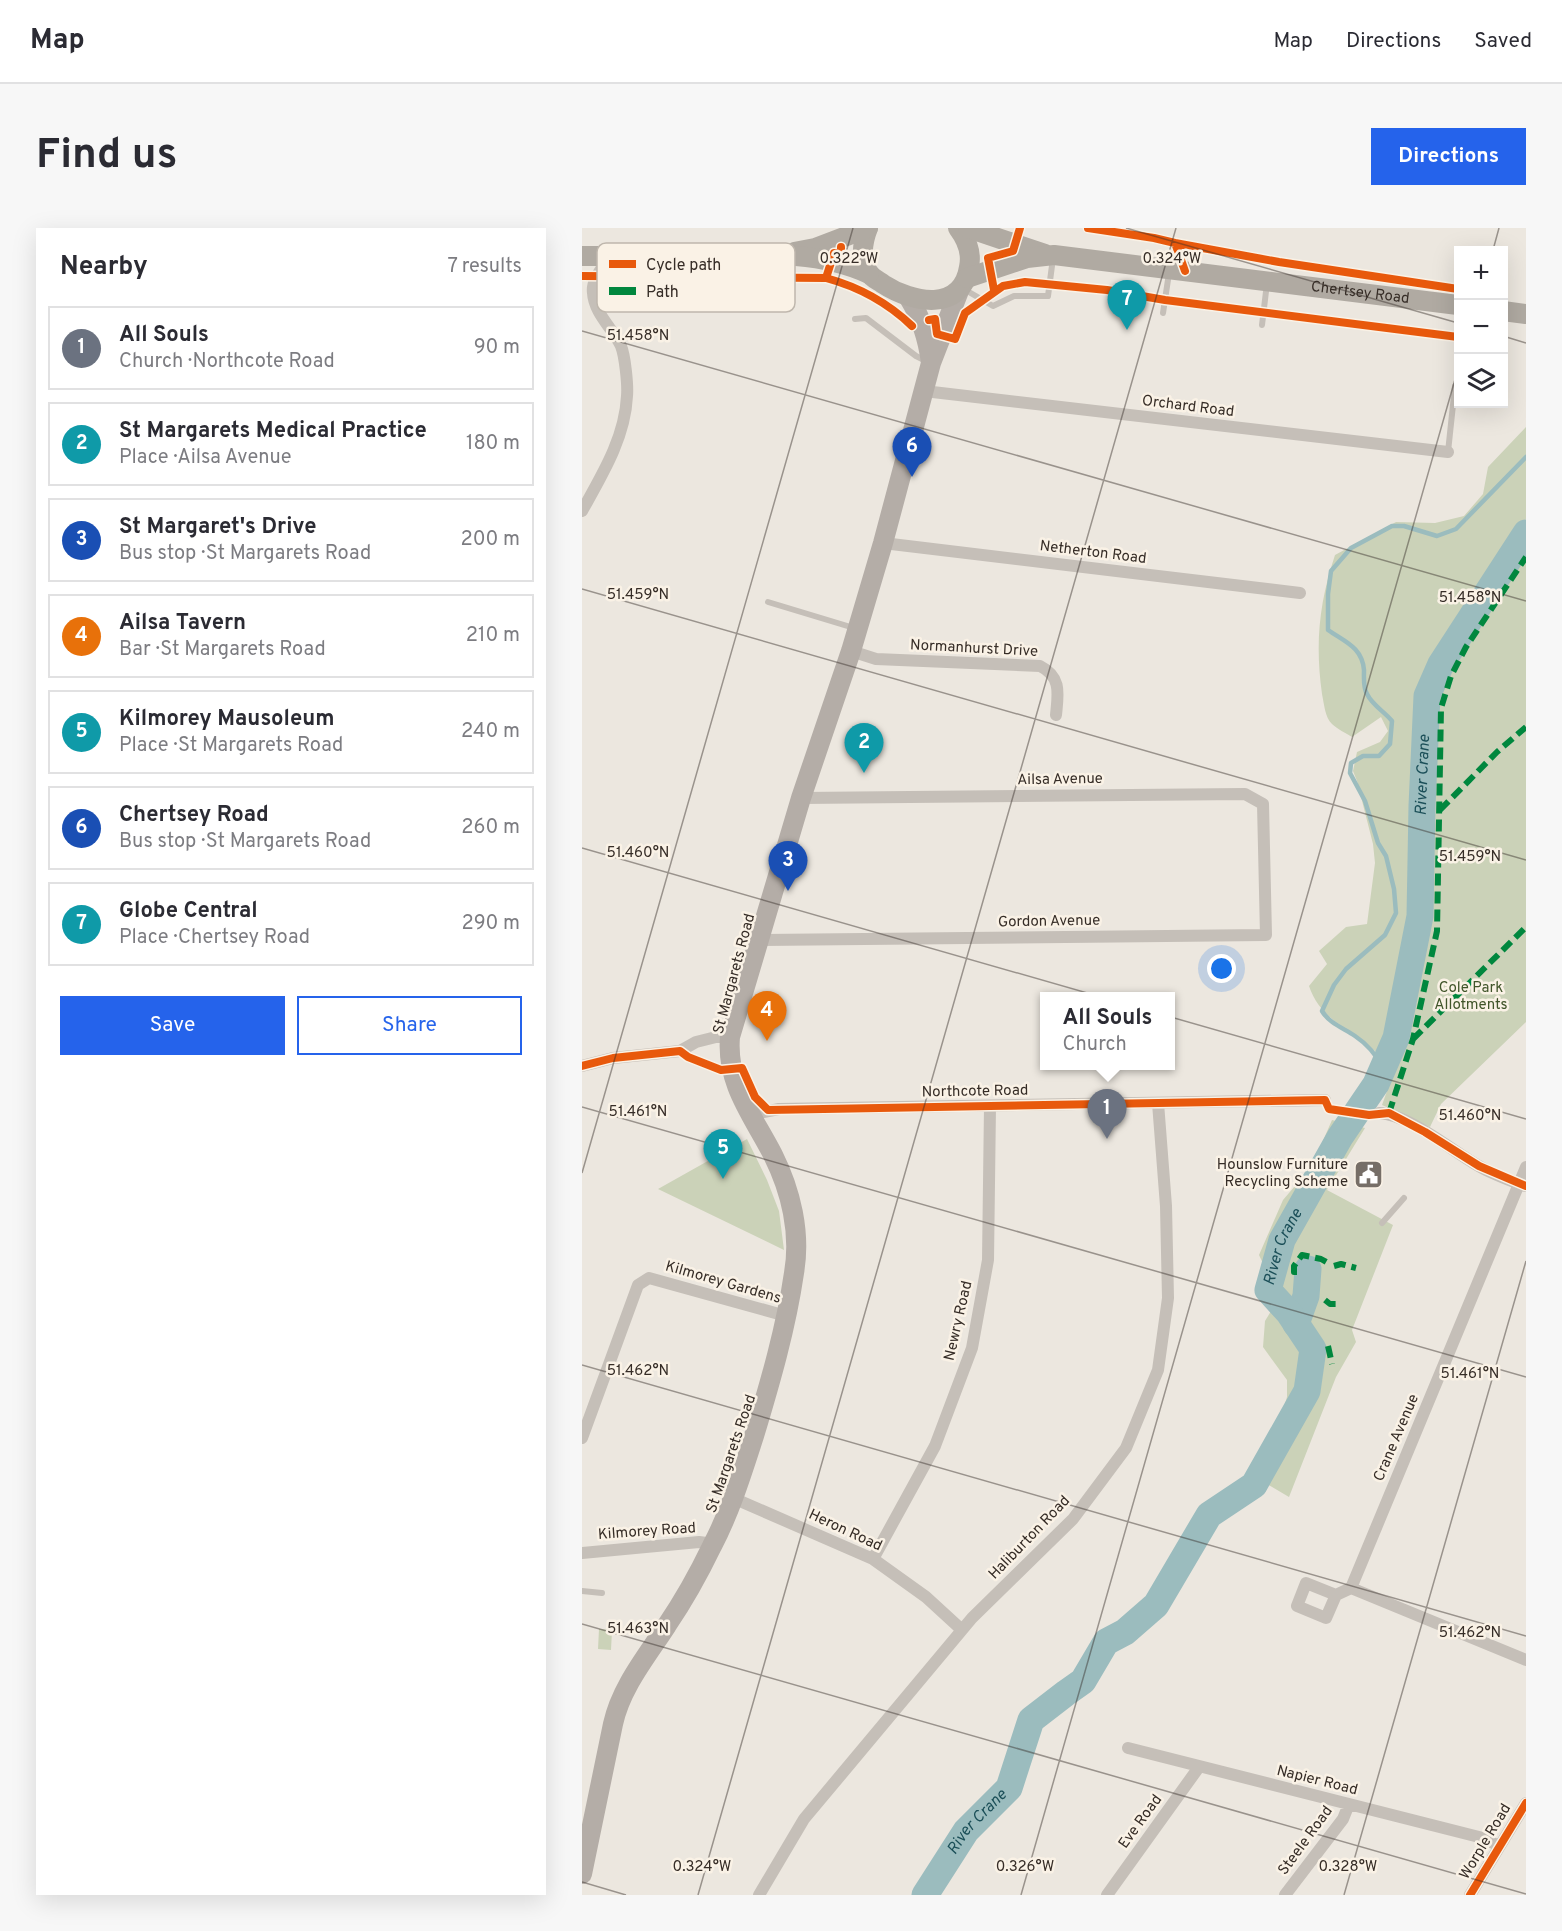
<!DOCTYPE html>
<meta charset="utf-8">
<style>
:root{--surface:#fff;--page:#f7f7f7;--text:#2b2b33;--muted:#7c7c81;--line:#e1e1e2;--accent:#2563eb}
body{margin:0;font-family:Overpass,sans-serif;background:var(--page);color:var(--text)}
.controls{position:absolute;right:18px;top:18px;display:grid;overflow:hidden;border-radius:0px;box-shadow:0 6px 24px #0002}
.controls button{width:54px;height:54px;display:grid;place-items:center;padding:0;border:0;border-bottom:2px solid var(--line);background:var(--surface);color:var(--text);font:30px sans-serif}
.you{position:absolute;left:640px;top:741px;width:21px;height:21px;margin:-15px;border:4px solid #fff;border-radius:50%;background:#1a73e8;box-shadow:0 0 0 9px #1a73e833}
.badge{display:grid;place-items:center;width:39px;height:39px;border-radius:50%;background:var(--accent);color:#fff;font-size:20px;font-weight:700}
.pin{position:absolute;translate:-50% -50px;filter:drop-shadow(0 2px 3px #0008)}
.pin::after{content:'';position:absolute;top:32px;width:21px;height:18px;background:inherit;clip-path:polygon(0 0,100% 0,50% 100%)}
.popup{position:absolute;left:458px;top:764px;width:135px;height:78px;box-sizing:border-box;display:grid;place-content:center;border-radius:0px;background:var(--surface);filter:drop-shadow(0 2px 4px #0005);font-size:20px;white-space:nowrap;color:var(--muted)}
.popup b{font-size:22px;color:var(--text)}
.popup::after{content:'';position:absolute;left:50%;top:100%;margin-left:-12px;border:12px solid transparent;border-top-color:var(--surface)}
.list{margin:0;padding:0;list-style:none}
h2{display:flex;justify-content:space-between;align-items:center;height:78px;margin:0;padding:0 24px;font-size:26px}
h2 small{font-size:20px;font-weight:400;color:var(--muted)}
.list li{display:grid;grid-template-columns:39px 1fr auto;gap:18px;align-items:center;box-sizing:border-box;height:84px;margin:0 12px 12px;padding:0 12px;border:2px solid var(--line);border-radius:0px}
.list b{display:block;font-size:22px;white-space:nowrap}
.list p{margin:0;font-size:20px;white-space:nowrap;color:var(--muted)}
.list em{font-size:20px;font-style:normal;color:var(--muted)}
.actions{display:flex;gap:12px;padding:18px 24px}
.actions a{flex:1;padding:14px 0;border:2px solid var(--accent);border-radius:0px;text-align:center;font-size:21px;color:var(--accent)}
.actions .main{background:var(--accent);color:#fff}
.icon{flex:none;width:33px;height:33px;fill:none;stroke:currentColor;stroke-width:2;stroke-linecap:round;stroke-linejoin:round}
.map{position:relative;flex:none;width:944px;height:1667px;overflow:hidden;border-radius:0px}
header{display:flex;align-items:center;gap:36px;box-sizing:border-box;height:84px;padding:0 30px;background:var(--surface);border-bottom:2px solid var(--line)}
header strong{font-size:28px}
nav{display:flex;gap:33px;margin-inline-start:auto;font-size:21px}
.intro{display:flex;align-items:center;justify-content:space-between;box-sizing:border-box;height:144px;padding:0 36px}
h1{margin:0;font-size:42px}
.button{padding:15px 27px;border-radius:0px;background:var(--accent);color:#fff;font-size:21px;font-weight:700}
main{display:flex;gap:36px;padding:0 36px}
aside{flex:1;background:var(--surface);border-radius:0px;box-shadow:0 6px 24px #0002}
.map>svg:first-child{display:block}
.green{fill:#cbd2b8}
.lines{fill:none;stroke-linecap:round;stroke-linejoin:round}
.stream{stroke:#9bbcbe;stroke-width:4.5}
.river{stroke:#9bbcbe;stroke-width:27}
.service{stroke:#c5bfb8;stroke-width:6}
.minor{stroke:#c5bfb8;stroke-width:12}
.primary{stroke:#b4ada7;stroke-width:20}
.trunk{stroke:#b0aaa2;stroke-width:20}
.quiet{stroke:#00873e;stroke-width:6;stroke-dasharray:12 6;stroke-linecap:butt}
.cycleway-casing{stroke:#faf2e6;stroke-width:11}
.cycleway{stroke:#e8590c;stroke-width:8}
.ticks{fill:none;stroke:#362d27;stroke-width:1.5;stroke-opacity:0.45}
.labels{text-anchor:middle;dominant-baseline:central;stroke-width:5;stroke-linejoin:round;paint-order:stroke}
.street-label{font-size:15px;fill:#362d27;stroke:#faf2e6}
.park-label{font-size:15px;fill:#41552a;stroke:#faf2e6}
.poi-label{font-size:15px;fill:#362d27;stroke:#faf2e6;text-anchor:end}
.water-label{font-size:16px;font-style:italic;fill:#1b4f58;stroke:#faf2e6}
.key{fill:#faf2e6;stroke:#bfb7ad;stroke-width:1.5}
.key-label{font-size:16px;fill:#362d27}
.ticks-label{font-size:15px;text-anchor:middle;fill:#362d27;stroke:#faf2e6;stroke-width:5;stroke-linejoin:round;paint-order:stroke}
</style>
<header>
<strong>Map</strong>
<nav><a>Map</a><a>Directions</a><a>Saved</a></nav>
</header>
<div class="intro"><h1>Find us</h1><a class="button">Directions</a></div>
<main>
<aside>
<h2>Nearby<small>7 results</small></h2>
<ul class="list">
<li><span class="badge" style="background:#6b7280">1</span><div><b>All Souls</b><p>Church · Northcote Road</p></div><em>90 m</em></li>
<li><span class="badge" style="background:#0f9aa8">2</span><div><b>St Margarets Medical Practice</b><p>Place · Ailsa Avenue</p></div><em>180 m</em></li>
<li><span class="badge" style="background:#1a4fb4">3</span><div><b>St Margaret's Drive</b><p>Bus stop · St Margarets Road</p></div><em>200 m</em></li>
<li><span class="badge" style="background:#e8710a">4</span><div><b>Ailsa Tavern</b><p>Bar · St Margarets Road</p></div><em>210 m</em></li>
<li><span class="badge" style="background:#0f9aa8">5</span><div><b>Kilmorey Mausoleum</b><p>Place · St Margarets Road</p></div><em>240 m</em></li>
<li><span class="badge" style="background:#1a4fb4">6</span><div><b>Chertsey Road</b><p>Bus stop · St Margarets Road</p></div><em>260 m</em></li>
<li><span class="badge" style="background:#0f9aa8">7</span><div><b>Globe Central</b><p>Place · Chertsey Road</p></div><em>290 m</em></li>
</ul>
<div class="actions"><a class="main">Save</a><a>Share</a></div>
</aside>
<div class="map">
<svg width="944" height="1667" viewBox="0 0 944 1667">
<rect width="100%" height="100%" fill="#ece7df"/>
<!-- green -->
<path class="green" d="M944,199V291L868,405L848,447L835,460L830,686L806,807L798,828C772,800 740,796 727,758L745,736L737,723L764,699L785,696L793,635L791,616L775,553L771,543L775,524L798,514L806,503L799,489L770,509C764,505 755,501 750,496C743,490 742,475 740,466C733,416 737,375 753,327L814,294L853,295L882,288L901,266L906,239Z
M944,321V794L859,876L848,899L800,877L823,813L842,728L849,666L847,582L851,478L865,439Z
M750,892L783,900L745,962L811,997L770,1102L774,1114L754,1149L707,1269L680,1253L705,1169V1152L681,1119L683,1093L694,1075L687,1048L677,1027L701,972L730,938Z
M165,911L185,952L197,983L202,1022L76,961Z
M17,1401L30,1402L29,1422L16,1421Z"/>
<g class="lines">
<!-- stream -->
<path class="stream" d="M801,840C795,828 785,816 773,808C761,800 747,795 740,783L752,757L764,741L803,707L814,685L812,661L804,628L796,615L783,573L768,545L769,535L781,528H797L808,516L810,493C802,483 791,478 785,466C781,460 782,450 782,442C780,419 763,414 746,402V366L749,343L769,320L810,298H822L855,308L874,301L944,229"/>
<!-- river -->
<g class="river">
<path d="M714,1096L724,1068L726,1041"/>
<path id="s1" d="M343,1667L384,1603L427,1560L449,1492L484,1465L501,1453L524,1414L543,1404L574,1377L627,1287L672,1257L725,1163L731,1121L707,1085L686,1062L700,1012L758,909L794,856L814,810L838,688L840,578L845,468L859,436L944,305"/>
</g>
<!-- service -->
<path class="service" d="M380,60L411,78L432,68H466L471,30
M581,85L587,45
M273,91L284,90L334,128L346,134
M680,97L685,55
M866,224L873,158
M186,374L272,400
M800,995L822,970
M0,1363L20,1365"/>
<!-- minor -->
<path class="minor" d="M342,163L866,224
M0,283C20,247 43,210 45,168C46,157 43,128 39,118C31,101 12,85 11,65C9,52 21,39 28,28
M301,315L718,365
M269,423L294,431L458,438C480,449 476,466 474,487
M176,712L684,707L681,576L663,566L219,570
M0,838L31,830L98,823L114,814L134,809H148
M797,885C826,886 869,922 895,937C910,946 927,952 943,958
M167,887L197,881L743,872
M0,1210L56,1057L67,1050L204,1088
M151,1270L291,1331L344,1369L380,1402
M0,1325L117,1314L132,1316
M291,1331L353,1218L390,1120L406,1032L408,878
M769,1360L944,939
M754,1367L724,1355L715,1378L744,1390L754,1367L769,1360L944,1432
M546,1520L901,1610L917,1618
M177,1667L222,1591L390,1390L491,1291L544,1220L576,1142L586,1070L584,978L576,875
M525,1667L617,1539
M703,1667L761,1591L767,1576
M888,1667L944,1575"/>
<!-- primary -->
<path class="primary" d="M327,70C340,91 346,111 349,135
M0,1646L31,1496C39,1459 65,1428 85,1397C102,1372 117,1345 130,1318C148,1284 160,1245 172,1208C188,1155 204,1100 212,1045C219,1005 209,963 191,927C171,888 144,856 148,809L219,570L269,423L301,315L349,135L377,63"/>
<!-- trunk -->
<g class="trunk">
<path d="M286,0C281,13 277,33 287,45C290,50 297,53 301,56C330,75 380,85 387,39C390,25 385,12 376,0"/>
<path d="M386,0L463,26"/>
<path d="M212,24L233,20L286,0"/>
<path d="M0,28C38,28 77,28 115,28C171,27 234,21 287,46"/>
<path id="s2" d="M385,50L445,30L472,27L876,77"/>
<path d="M921,83L944,86"/>
</g>
<!-- quiet -->
<path class="quiet" d="M858,582L915,524L944,499
M831,811L944,699
M807,885L831,811L855,703L859,480L869,448L884,419L944,329
M752,1038L759,1036L774,1040
M715,1044H712V1038L720,1027L739,1031L746,1035
M743,1072L748,1076H756
M746,1118L750,1136"/>
<defs>
<path id="cycleway" d="M506,0L572,10L593,15L603,43
M593,15L697,34L876,61
M0,48L244,50L252,25H259V19
M244,50C277,59 305,74 330,98
M412,62L406,30L431,23L438,0
M347,92L353,91L355,106L373,111L383,85L421,58L443,54L525,62L583,72L876,109
M0,838L31,830L98,823L106,829L139,842L160,840L173,869L186,882L743,872L747,881L787,887L807,885L843,904L897,938L944,958
M888,1667L944,1575"/>
</defs>
<!-- cycleway casing -->
<use href="#cycleway" class="cycleway-casing"/>
<!-- cycleway -->
<use href="#cycleway" class="cycleway"/>
</g>
<!-- ticks -->
<path class="ticks" d="M544,0L876,95M911,22L917,0M0,103L944,373M921,108L944,115M0,361L944,632M0,620L944,891M0,879L944,1149M0,945L271,0M0,1137L944,1408M0,1396L944,1666M0,1654L44,1667M116,1667L594,0M439,1667L876,141M762,1667L944,1033"/>
<!-- icons -->
<defs>
<symbol id="civic-square" viewBox="-11 -11 22 22"><rect x="-9" y="-9" width="18" height="18" rx="4" fill="#766e67" stroke="#faf2e6"/><path d="M-.6-6.5H3V-4.5H.6V-3L4-1V1h2V6H-6V1h2V-1L-.6-3ZM-1.2 2.5V6h2.4V2.5Z" fill="#fff"/></symbol>
</defs>
<g fill-rule="evenodd">
<use href="#civic-square" x="770" y="930" width="33" height="33"/>
</g>
<g class="labels">
<!-- street labels -->
<g class="street-label">
<text stroke="none"><textPath href="#s2" startOffset="399">Chertsey Road</textPath></text>
<text transform="translate(606 179) rotate(7)">Orchard Road</text>
<text transform="translate(511 325) rotate(7)">Netherton Road</text>
<text transform="translate(392 421) rotate(3)">Normanhurst Drive</text>
<text transform="translate(478 552) rotate(-1)">Ailsa Avenue</text>
<text transform="translate(467 694) rotate(-1)">Gordon Avenue</text>
<text transform="translate(153 746) rotate(-75)">St Margarets Road</text>
<text transform="translate(393 864) rotate(-1)">Northcote Road</text>
<text transform="translate(141 1055) rotate(16)">Kilmorey Gardens</text>
<text transform="translate(377 1093) rotate(-77)">Newry Road</text>
<text transform="translate(815 1210) rotate(-67)">Crane Avenue</text>
<text transform="translate(150 1226) rotate(-71)">St Margarets Road</text>
<text transform="translate(263 1303) rotate(25)">Heron Road</text>
<text transform="translate(65 1304) rotate(-4)">Kilmorey Road</text>
<text transform="translate(448 1310) rotate(-46)">Haliburton Road</text>
<text transform="translate(735 1553) rotate(14)">Napier Road</text>
<text transform="translate(559 1594) rotate(-54)">Eve Road</text>
<text transform="translate(724 1613) rotate(-54)">Steele Road</text>
<text transform="translate(904 1614) rotate(-59)">Worple Road</text>
</g>
<!-- park labels -->
<g class="park-label">
<text x="889" y="760">Cole Park<tspan x="889" dy="17">Allotments</tspan></text>
</g>
<!-- poi labels -->
<g class="poi-label">
<text x="766" y="937">Hounslow Furniture<tspan x="766" dy="17">Recycling Scheme</tspan></text>
</g>
<!-- water labels -->
<g class="water-label">
<text stroke="none"><textPath href="#s1" startOffset="1314">River Crane</textPath></text>
<text stroke="none"><textPath href="#s1" startOffset="810">River Crane</textPath></text>
<text stroke="none"><textPath href="#s1" startOffset="90">River Crane</textPath></text>
</g>
</g>
<!-- legend -->
<rect x="15" y="15" width="198" height="69" rx="9" class="key"/>
<rect x="27" y="32" width="27" height="8" fill="#e8590c"/>
<rect x="27" y="59" width="27" height="8" fill="#00873e"/>
<g class="key-label">
<text x="64" y="42">Cycle path</text>
<text x="64" y="69">Path</text>
</g>
<g class="ticks-label">
<text x="267" y="35">0.322°W</text>
<text x="590" y="35">0.324°W</text>
<text x="56" y="112">51.458°N</text>
<text x="56" y="371">51.459°N</text>
<text x="888" y="374">51.458°N</text>
<text x="56" y="629">51.460°N</text>
<text x="888" y="633">51.459°N</text>
<text x="56" y="888">51.461°N</text>
<text x="888" y="892">51.460°N</text>
<text x="56" y="1147">51.462°N</text>
<text x="888" y="1150">51.461°N</text>
<text x="56" y="1405">51.463°N</text>
<text x="888" y="1409">51.462°N</text>
<text x="120" y="1643">0.324°W</text>
<text x="443" y="1643">0.326°W</text>
<text x="766" y="1643">0.328°W</text>
</g>
</svg>
<div class="controls">
<button>+</button>
<button>−</button>
<button><svg class="icon" aria-label="layers" viewBox="0 0 24 24"><path d="M12 4l9 5-9 5-9-5zM3 14l9 5 9-5"/></svg></button>
</div>
<div class="you"></div>
<div class="pin badge" style="left:525px;top:911px;background:#6b7280">1</div>
<div class="popup"><b>All Souls</b>Church</div>
<div class="pin badge" style="left:282px;top:545px;background:#0f9aa8">2</div>
<div class="pin badge" style="left:206px;top:663px;background:#1a4fb4">3</div>
<div class="pin badge" style="left:185px;top:813px;background:#e8710a">4</div>
<div class="pin badge" style="left:141px;top:951px;background:#0f9aa8">5</div>
<div class="pin badge" style="left:330px;top:249px;background:#1a4fb4">6</div>
<div class="pin badge" style="left:545px;top:102px;background:#0f9aa8">7</div>
</div>
</main>
